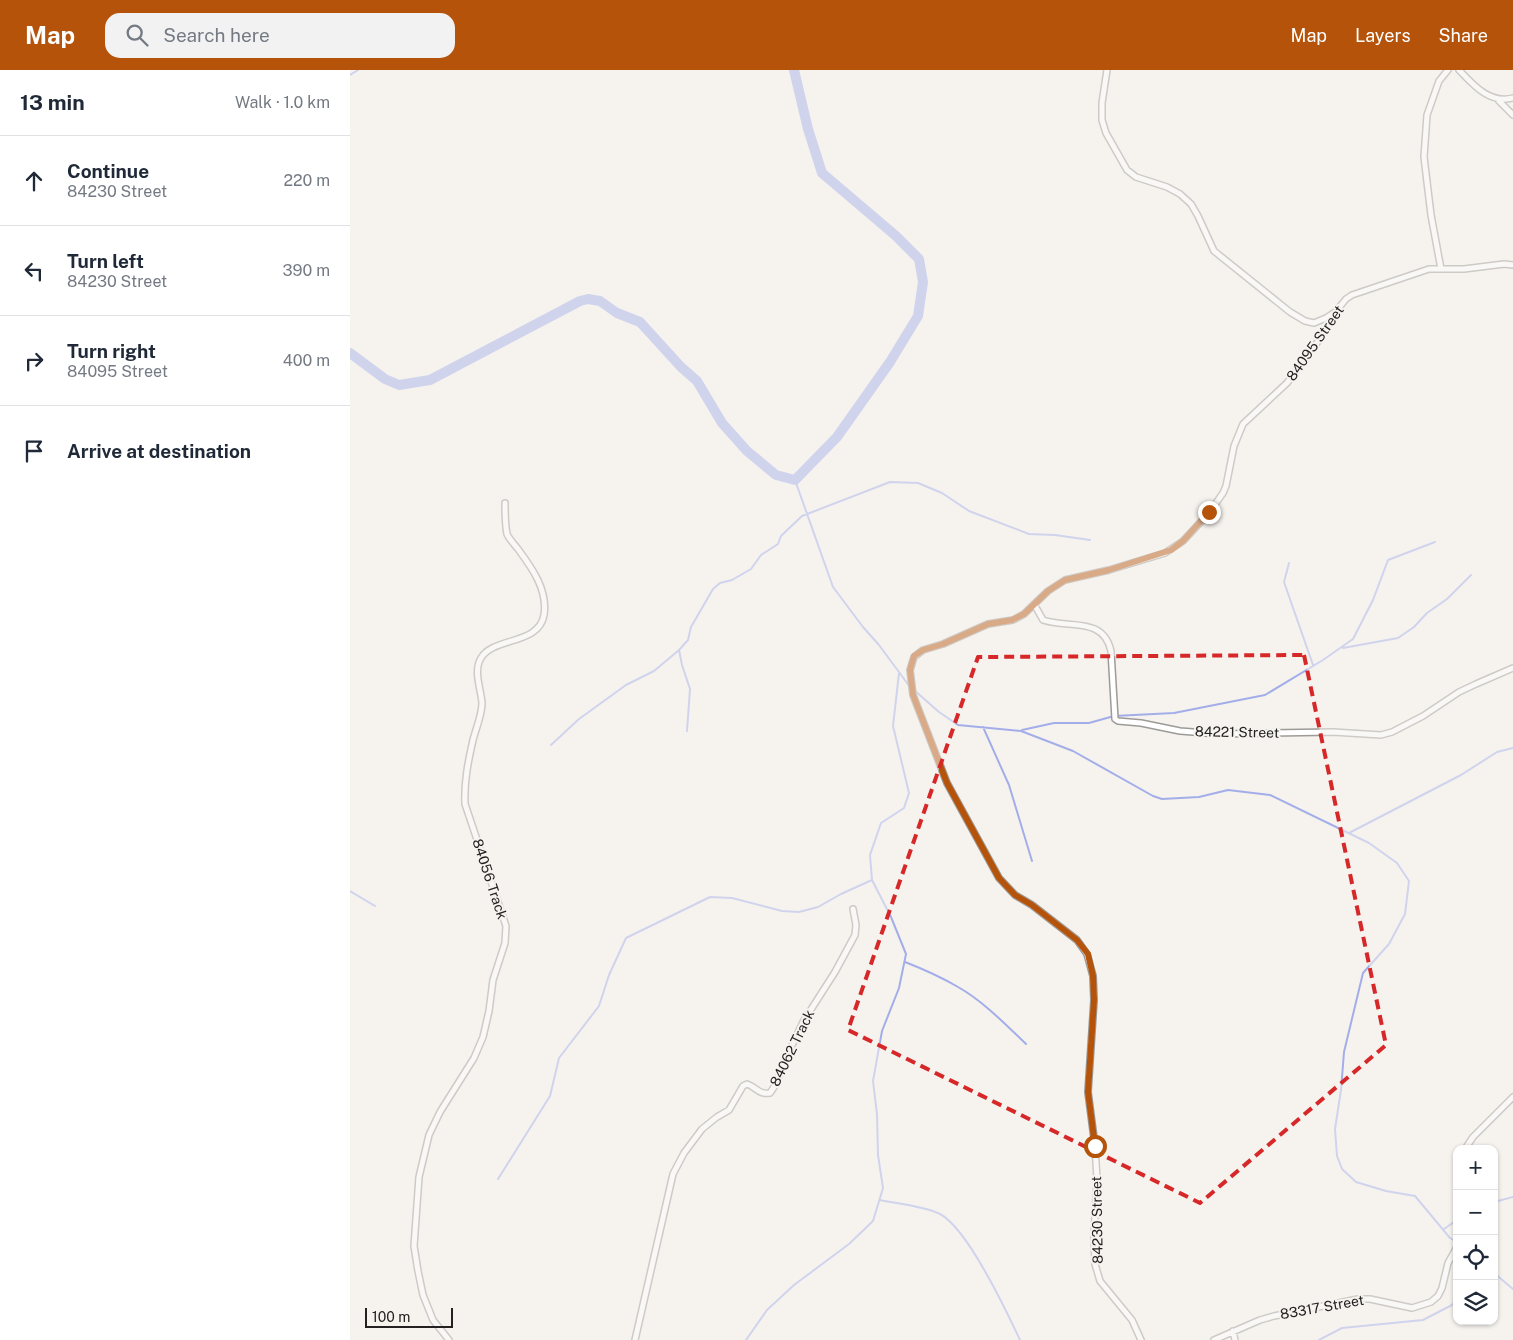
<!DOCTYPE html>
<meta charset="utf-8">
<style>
:root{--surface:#fff;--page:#f2f2f3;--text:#1f2937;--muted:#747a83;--line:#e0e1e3;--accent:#b45309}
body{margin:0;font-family:"Public Sans",sans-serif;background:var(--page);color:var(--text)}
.controls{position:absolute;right:15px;bottom:15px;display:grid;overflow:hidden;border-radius:10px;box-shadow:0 1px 4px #0004}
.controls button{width:45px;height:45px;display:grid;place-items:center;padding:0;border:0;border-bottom:1px solid var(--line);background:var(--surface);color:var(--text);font:25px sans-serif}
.scale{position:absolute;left:15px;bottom:12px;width:88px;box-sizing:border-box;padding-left:5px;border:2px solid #232221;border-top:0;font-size:14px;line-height:18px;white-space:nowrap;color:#232221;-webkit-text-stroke:4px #f6f3ef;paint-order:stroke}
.stop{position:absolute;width:15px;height:15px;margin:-11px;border:4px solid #b45309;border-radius:50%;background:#fff}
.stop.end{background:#b45309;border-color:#fff;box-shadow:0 1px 5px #0008}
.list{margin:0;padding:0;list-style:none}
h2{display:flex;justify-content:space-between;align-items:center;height:65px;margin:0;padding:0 20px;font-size:21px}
h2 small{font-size:16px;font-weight:400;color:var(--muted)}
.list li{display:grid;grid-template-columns:32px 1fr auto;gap:15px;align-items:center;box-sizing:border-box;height:90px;padding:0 20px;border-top:1px solid var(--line)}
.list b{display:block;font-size:19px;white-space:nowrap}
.list p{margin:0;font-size:16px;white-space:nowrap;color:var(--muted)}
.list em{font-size:16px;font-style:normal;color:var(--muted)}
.icon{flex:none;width:28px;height:28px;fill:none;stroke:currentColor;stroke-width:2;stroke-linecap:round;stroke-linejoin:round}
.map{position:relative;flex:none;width:1163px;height:1270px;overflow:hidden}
header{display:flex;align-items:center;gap:30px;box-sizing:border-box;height:70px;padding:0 25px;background:var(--accent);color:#fff}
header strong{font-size:24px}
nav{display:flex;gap:28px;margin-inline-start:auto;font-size:18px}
.search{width:350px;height:45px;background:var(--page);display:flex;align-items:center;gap:12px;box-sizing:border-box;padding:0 18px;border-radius:15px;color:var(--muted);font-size:19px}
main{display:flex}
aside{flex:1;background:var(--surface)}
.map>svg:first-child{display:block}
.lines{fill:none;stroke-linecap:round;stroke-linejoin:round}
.stream{stroke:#a3aee9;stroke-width:2}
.river{stroke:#a3aee9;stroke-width:10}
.street-casing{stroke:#9d9b97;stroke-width:8}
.street{stroke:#fff;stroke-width:5}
.route{stroke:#b45309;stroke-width:6}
.marked{fill:none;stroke:#d62828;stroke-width:4;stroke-dasharray:10 6;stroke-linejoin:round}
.labels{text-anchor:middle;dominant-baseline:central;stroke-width:4;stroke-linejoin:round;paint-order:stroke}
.street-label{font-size:14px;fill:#232221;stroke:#f6f3ef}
</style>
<header>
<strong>Map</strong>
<div class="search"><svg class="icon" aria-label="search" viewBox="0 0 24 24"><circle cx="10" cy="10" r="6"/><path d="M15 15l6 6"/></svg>Search here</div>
<nav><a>Map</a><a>Layers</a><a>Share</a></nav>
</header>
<main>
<aside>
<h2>13 min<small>Walk · 1.0 km</small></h2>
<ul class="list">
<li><svg class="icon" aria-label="ahead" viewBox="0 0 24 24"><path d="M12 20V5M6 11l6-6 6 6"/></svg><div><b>Continue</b><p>84230 Street</p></div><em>220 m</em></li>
<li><svg class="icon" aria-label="left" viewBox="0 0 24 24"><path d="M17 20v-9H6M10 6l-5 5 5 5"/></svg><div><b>Turn left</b><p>84230 Street</p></div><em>390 m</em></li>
<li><svg class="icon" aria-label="right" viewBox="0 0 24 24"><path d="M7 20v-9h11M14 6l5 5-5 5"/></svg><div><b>Turn right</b><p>84095 Street</p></div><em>400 m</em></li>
<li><svg class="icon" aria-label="arrive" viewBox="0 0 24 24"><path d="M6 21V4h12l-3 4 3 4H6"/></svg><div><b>Arrive at destination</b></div></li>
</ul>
</aside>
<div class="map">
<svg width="1163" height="1270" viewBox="0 0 1163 1270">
<rect width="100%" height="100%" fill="#f6f3ef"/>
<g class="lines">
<!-- stream -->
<path class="stream" d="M0,5L8,0
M445,410L483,517L513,557L529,575L560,617
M939,493L934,512L963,595
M993,578L1048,568L1064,557L1077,543L1097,529L1121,505
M564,620L589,642L608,655L671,661L723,681L803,726L812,729L849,727L878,720L920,725L1019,773L1047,793L1059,811L1055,844L1039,874L1013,903L994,982L991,1020L985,1059L987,1086L992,1099L1006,1112L1036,1121L1065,1126L1100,1168L1107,1172
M633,657L659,715L682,791
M672,660L704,653H739L764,646L824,643L915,625L973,590L1003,569L1023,530L1038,490L1085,472
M337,661L340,619L332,595L329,580L338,570L341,557L363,519L370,513L382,510L401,499L411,485L428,474L431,466L452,446L540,412L568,413L592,423L619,441L679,464L705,465L740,470
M201,675L229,649L276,615L304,601L329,580
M999,763L1111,705L1147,682L1163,678
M0,821L25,836
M555,892C573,899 591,907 608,917C633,931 655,954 676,974
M148,1109L200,1026L209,988L249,936L259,905L276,868L360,827L382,828L432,841L449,842L468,837L491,824L522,810
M530,1130C548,1134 574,1136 590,1144C618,1159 656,1240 670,1270
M1144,1132L1163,1127
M1094,1159L1107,1150
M1144,1203L1163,1219
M396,1270L417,1240L444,1215L499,1174L523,1151L533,1118L528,1085L527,1044L523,1011L532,961L549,918L556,884L541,847L522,810L520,785L531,753L554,738L559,723L543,656L549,603
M969,1270L992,1258L1073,1250L1102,1235L1107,1228"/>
<!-- river -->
<path class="river" d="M0,283L35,309L49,315L80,310L230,231L238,229L250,231L267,243L290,252L331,297L347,311L372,353L397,381L426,405L445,410L487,367L540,292L568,246L573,212L569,189L546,166L472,103L458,59L444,0"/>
<defs>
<path id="street" d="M757,0L752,33V50L756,63L777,100L786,107L817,117L830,124L841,134L848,146L864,181L940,242L955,251L964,253L976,248L985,242
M1109,0C1124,16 1140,34 1163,28
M1149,31L1163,45
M1091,199L1081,145L1074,87L1077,45L1089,11L1098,0
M684,534L693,550C719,559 753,546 761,581L765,649L768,651L791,653L830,661L869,664L983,662L1031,665L1042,662L1073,646L1109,622L1126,614L1163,598
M1115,1079L1123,1067L1163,1027
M883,1261L885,1270
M99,1270L83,1250L73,1225L68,1201L64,1176L69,1107L79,1065L90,1042L124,988L133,967L139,941L143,910L155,873L156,856L115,734C114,712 118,692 123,670C126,658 132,645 132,633C131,619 123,601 131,588C143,567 189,575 194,545C198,520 182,498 168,479C165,475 159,469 157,464C155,454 155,443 155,433
M285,1270L323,1104L334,1083L352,1059L367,1047L379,1040L393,1016L397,1014C406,1017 409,1025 420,1023L426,1014L435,990L453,952L485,902L505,865L506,855L503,839
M791,1270L782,1250L750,1211L745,1194L744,1164L747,1109L745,1076L738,1022L744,930L743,906L737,884L727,870L682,835L665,825L649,808L597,713L563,625L560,600L564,587L573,580L593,574L638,554L663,550L674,544L698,521L715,510L759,500L815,483L833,471L859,443L873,423L876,416L884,376L893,354L937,313L969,270L987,240L996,229L1002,225L1079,199H1114L1154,194L1163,195
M864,1270L910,1250L924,1246L1008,1229H1020L1062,1238L1081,1232L1088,1226L1092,1218L1098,1193L1107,1177"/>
</defs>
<!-- street casing -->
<use href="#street" class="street-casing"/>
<!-- street -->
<use href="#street" class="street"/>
</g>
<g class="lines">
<!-- route -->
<path class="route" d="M745,1076L738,1022L744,930L743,906L738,884L727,870L682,835L665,825L649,808L597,713L563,625L560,600L564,586L573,580L593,574L638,554L662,550L674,544L698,521L715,510L759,500L821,480L833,471L859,442"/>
</g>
<!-- marked area -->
<path d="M0 0H1163V1270H0ZM954,585L1036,975L850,1133L498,960L628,587Z" fill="#f6f3ef" fill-opacity=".55" fill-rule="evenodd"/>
<path class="marked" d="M954,585L1036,975L850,1133L498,960L628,587Z"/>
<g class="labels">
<!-- street labels -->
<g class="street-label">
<text transform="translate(965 273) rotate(-55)">84095 Street</text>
<text transform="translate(887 662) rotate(1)">84221 Street</text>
<text transform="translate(140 809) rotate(72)">84056 Track</text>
<text transform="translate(442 978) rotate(-64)">84062 Track</text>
<text transform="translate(747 1150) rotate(-91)">84230 Street</text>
<text transform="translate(972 1237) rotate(-10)">83317 Street</text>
</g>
</g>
</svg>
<div class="controls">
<button>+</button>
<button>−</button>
<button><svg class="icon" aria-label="locate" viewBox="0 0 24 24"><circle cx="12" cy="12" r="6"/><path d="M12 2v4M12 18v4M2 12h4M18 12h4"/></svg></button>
<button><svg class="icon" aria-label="layers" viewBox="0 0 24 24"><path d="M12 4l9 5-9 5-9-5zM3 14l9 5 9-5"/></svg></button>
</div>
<div class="scale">100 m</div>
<div class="stop" style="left:745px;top:1076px"></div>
<div class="stop end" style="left:859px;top:442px"></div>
</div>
</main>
